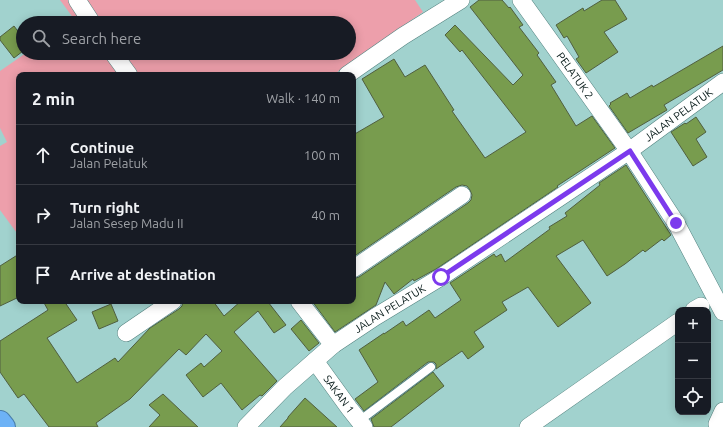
<!DOCTYPE html>
<meta charset="utf-8">
<style>
:root{--surface:#171b24;--page:#242831;--text:#f1f3f6;--muted:#9ea1a6;--line:#363941}
body{margin:0;font-family:Ubuntu,sans-serif;background:var(--page);color:var(--text)}
.controls{position:absolute;right:12px;bottom:12px;display:grid;overflow:hidden;border-radius:8px;box-shadow:0 2px 10px #0003}
.controls button{width:36px;height:36px;display:grid;place-items:center;padding:0;border:0;border-bottom:1px solid var(--line);background:var(--surface);color:var(--text);font:20px sans-serif}
.stop{position:absolute;width:12px;height:12px;margin:-9px;border:3px solid #7c3aed;border-radius:50%;background:#fff}
.stop.end{background:#7c3aed;border-color:#fff;box-shadow:0 1px 4px #0008}
.list{margin:0;padding:0;list-style:none}
h2{display:flex;justify-content:space-between;align-items:center;height:52px;margin:0;padding:0 16px;font-size:17px}
h2 small{font-size:13px;font-weight:400;color:var(--muted)}
.list li{display:grid;grid-template-columns:26px 1fr auto;gap:12px;align-items:center;box-sizing:border-box;height:60px;padding:0 16px;border-top:1px solid var(--line)}
.list b{display:block;font-size:15px;white-space:nowrap}
.list p{margin:0;font-size:13px;white-space:nowrap;color:var(--muted)}
.list em{font-size:13px;font-style:normal;color:var(--muted)}
.icon{flex:none;width:22px;height:22px;fill:none;stroke:currentColor;stroke-width:2;stroke-linecap:round;stroke-linejoin:round}
.map{position:relative;flex:none;width:723px;height:427px;overflow:hidden}
.search{position:absolute;background:var(--surface);box-shadow:0 2px 10px #0003;left:16px;top:16px;width:340px;height:44px;display:flex;align-items:center;gap:10px;box-sizing:border-box;padding:0 14px;border-radius:22px;color:var(--muted);font-size:15px}
.panel{position:absolute;background:var(--surface);box-shadow:0 2px 10px #0003;left:16px;top:72px;width:340px;height:232px;border-radius:8px}
.map>svg:first-child{display:block}
.green{fill:#ed9fab}
.building{fill:#789c4e;stroke:#505f40}
.lines{fill:none;stroke-linecap:round;stroke-linejoin:round}
.lane-casing{stroke:#548380;stroke-width:10}
.street-casing{stroke:#548380;stroke-width:18}
.highway-casing{stroke:#497da9;stroke-width:24}
.lane{stroke:#fff;stroke-width:8}
.street{stroke:#fff;stroke-width:17}
.highway{stroke:#6db2f6;stroke-width:22}
.route{stroke:#7c3aed;stroke-width:5}
.labels{text-anchor:middle;dominant-baseline:central;stroke-width:3.5;stroke-linejoin:round;paint-order:stroke}
.street-label{font-size:11px;fill:#071a19;stroke:#d5edeb}
</style>
<div class="map">
<svg width="723" height="427" viewBox="0 0 723 427">
<rect width="100%" height="100%" fill="#a1d2ce"/>
<!-- green -->
<path class="green" d="M60,0H415L423,12L333,75H19V236L0,210V146L7,142L0,128V71L26,53H349V23H69L74,19Z"/>
<!-- building -->
<path class="building" d="M479,0H502L509,8L510,7L523,25L519,27L539,53L537,55L556,82L551,85L576,126L592,116L615,148L557,186L558,187L436,269L414,281L413,279L394,294L385,282L376,305L335,332L312,301H353V279L359,277L468,203L471,200L472,195L470,190L467,186L462,185L456,187L353,257V135L384,117L362,79L394,59L405,77L425,65L454,110L452,111L485,158L526,132L462,50L460,52L445,35L455,25L513,85L523,75L470,7Z
M602,0H615L627,19L604,32L618,52L586,73L576,59L579,57L567,36L564,38L556,25L583,8L584,11Z
M14,26L23,38V51L14,58L0,40V37Z
M723,46V70L664,105L667,110L628,133L609,106L611,104L610,103L627,93L630,98L652,85L653,87Z
M696,117L706,132L696,139L707,157L693,166L671,132L685,123L686,124Z
M626,165L671,235L664,241L662,239L645,252L643,250L625,264L607,276L583,240L556,256L591,303L558,327L528,287L502,302L507,310L474,332L484,347L468,359L462,351L436,369V364L434,362H428L364,411L355,399L378,382L359,350L384,333V334L403,321L406,326L429,310L435,318L461,300L450,283L494,254L496,257L501,254L505,262L550,229L549,227L567,216L565,213L600,185L599,183Z
M19,254V297L0,306V266Z
M43,301H64L77,320L47,338L77,383L115,358L118,362L150,328L179,309L182,306L183,301H213L224,316L241,301H270L268,302L286,325L274,333L258,311L234,332L277,381L262,396L260,395L242,410L221,383L203,397L186,375L201,363L204,367L222,351L206,334L186,355L179,349L130,399L96,423L98,427H49L24,394L18,398L0,372V341L48,310Z
M111,304L118,321L99,329L92,312Z
M301,320L319,343L309,351L291,329Z
M433,372L444,386L391,427H374L371,419Z
M163,394L198,427H149L160,415L149,405Z
M305,398L337,427H280L288,418V417Z"/>
<g class="lines">
<defs>
<path id="lane" d="M359,421L431,367"/>
<g id="street">
<path d="M77,0L92,23"/>
<path id="s1" d="M521,0L629,151L676,223L723,312"/>
<path d="M113,53L129,75"/>
<path d="M347,75L403,36L461,0"/>
<path d="M353,269L462,195"/>
<path d="M299,301L333,345"/>
<path d="M694,310L701,306"/>
<path d="M126,333L173,301"/>
<path id="s2" d="M315,361L349,408L364,427"/>
<path id="s3" d="M246,427L285,387L333,345L375,317L441,277L629,151L723,82"/>
<path d="M528,427L678,322"/>
<path d="M722,427L717,424L723,411"/>
</g>
<path id="highway" d="M0,422L4,427"/>
</defs>
<!-- lane casing -->
<use href="#lane" class="lane-casing"/>
<!-- street casing -->
<use href="#street" class="street-casing"/>
<!-- highway casing -->
<use href="#highway" class="highway-casing"/>
<!-- lane -->
<use href="#lane" class="lane"/>
<!-- street -->
<use href="#street" class="street"/>
<!-- highway -->
<use href="#highway" class="highway"/>
</g>
<g class="lines">
<!-- route -->
<path class="route" d="M441,277L630,151L676,223"/>
</g>
<g class="labels">
<!-- street labels -->
<g class="street-label">
<text stroke="none"><textPath href="#s1" startOffset="93">PELATUK 2</textPath></text>
<text stroke="none"><textPath href="#s3" startOffset="535">JALAN PELATUK</textPath></text>
<text stroke="none"><textPath href="#s3" startOffset="187">JALAN PELATUK</textPath></text>
<text stroke="none"><textPath href="#s2" startOffset="41">SAKAN 1</textPath></text>
</g>
</g>
</svg>
<div class="controls">
<button>+</button>
<button>−</button>
<button><svg class="icon" aria-label="locate" viewBox="0 0 24 24"><circle cx="12" cy="12" r="6"/><path d="M12 2v4M12 18v4M2 12h4M18 12h4"/></svg></button>
</div>
<div class="stop" style="left:441px;top:277px"></div>
<div class="stop end" style="left:676px;top:223px"></div>
<div class="search"><svg class="icon" aria-label="search" viewBox="0 0 24 24"><circle cx="10" cy="10" r="6"/><path d="M15 15l6 6"/></svg>Search here</div>
<section class="panel">
<h2>2 min<small>Walk · 140 m</small></h2>
<ul class="list">
<li><svg class="icon" aria-label="ahead" viewBox="0 0 24 24"><path d="M12 20V5M6 11l6-6 6 6"/></svg><div><b>Continue</b><p>Jalan Pelatuk</p></div><em>100 m</em></li>
<li><svg class="icon" aria-label="right" viewBox="0 0 24 24"><path d="M7 20v-9h11M14 6l5 5-5 5"/></svg><div><b>Turn right</b><p>Jalan Sesep Madu II</p></div><em>40 m</em></li>
<li><svg class="icon" aria-label="arrive" viewBox="0 0 24 24"><path d="M6 21V4h12l-3 4 3 4H6"/></svg><div><b>Arrive at destination</b></div></li>
</ul>
</section>
</div>
